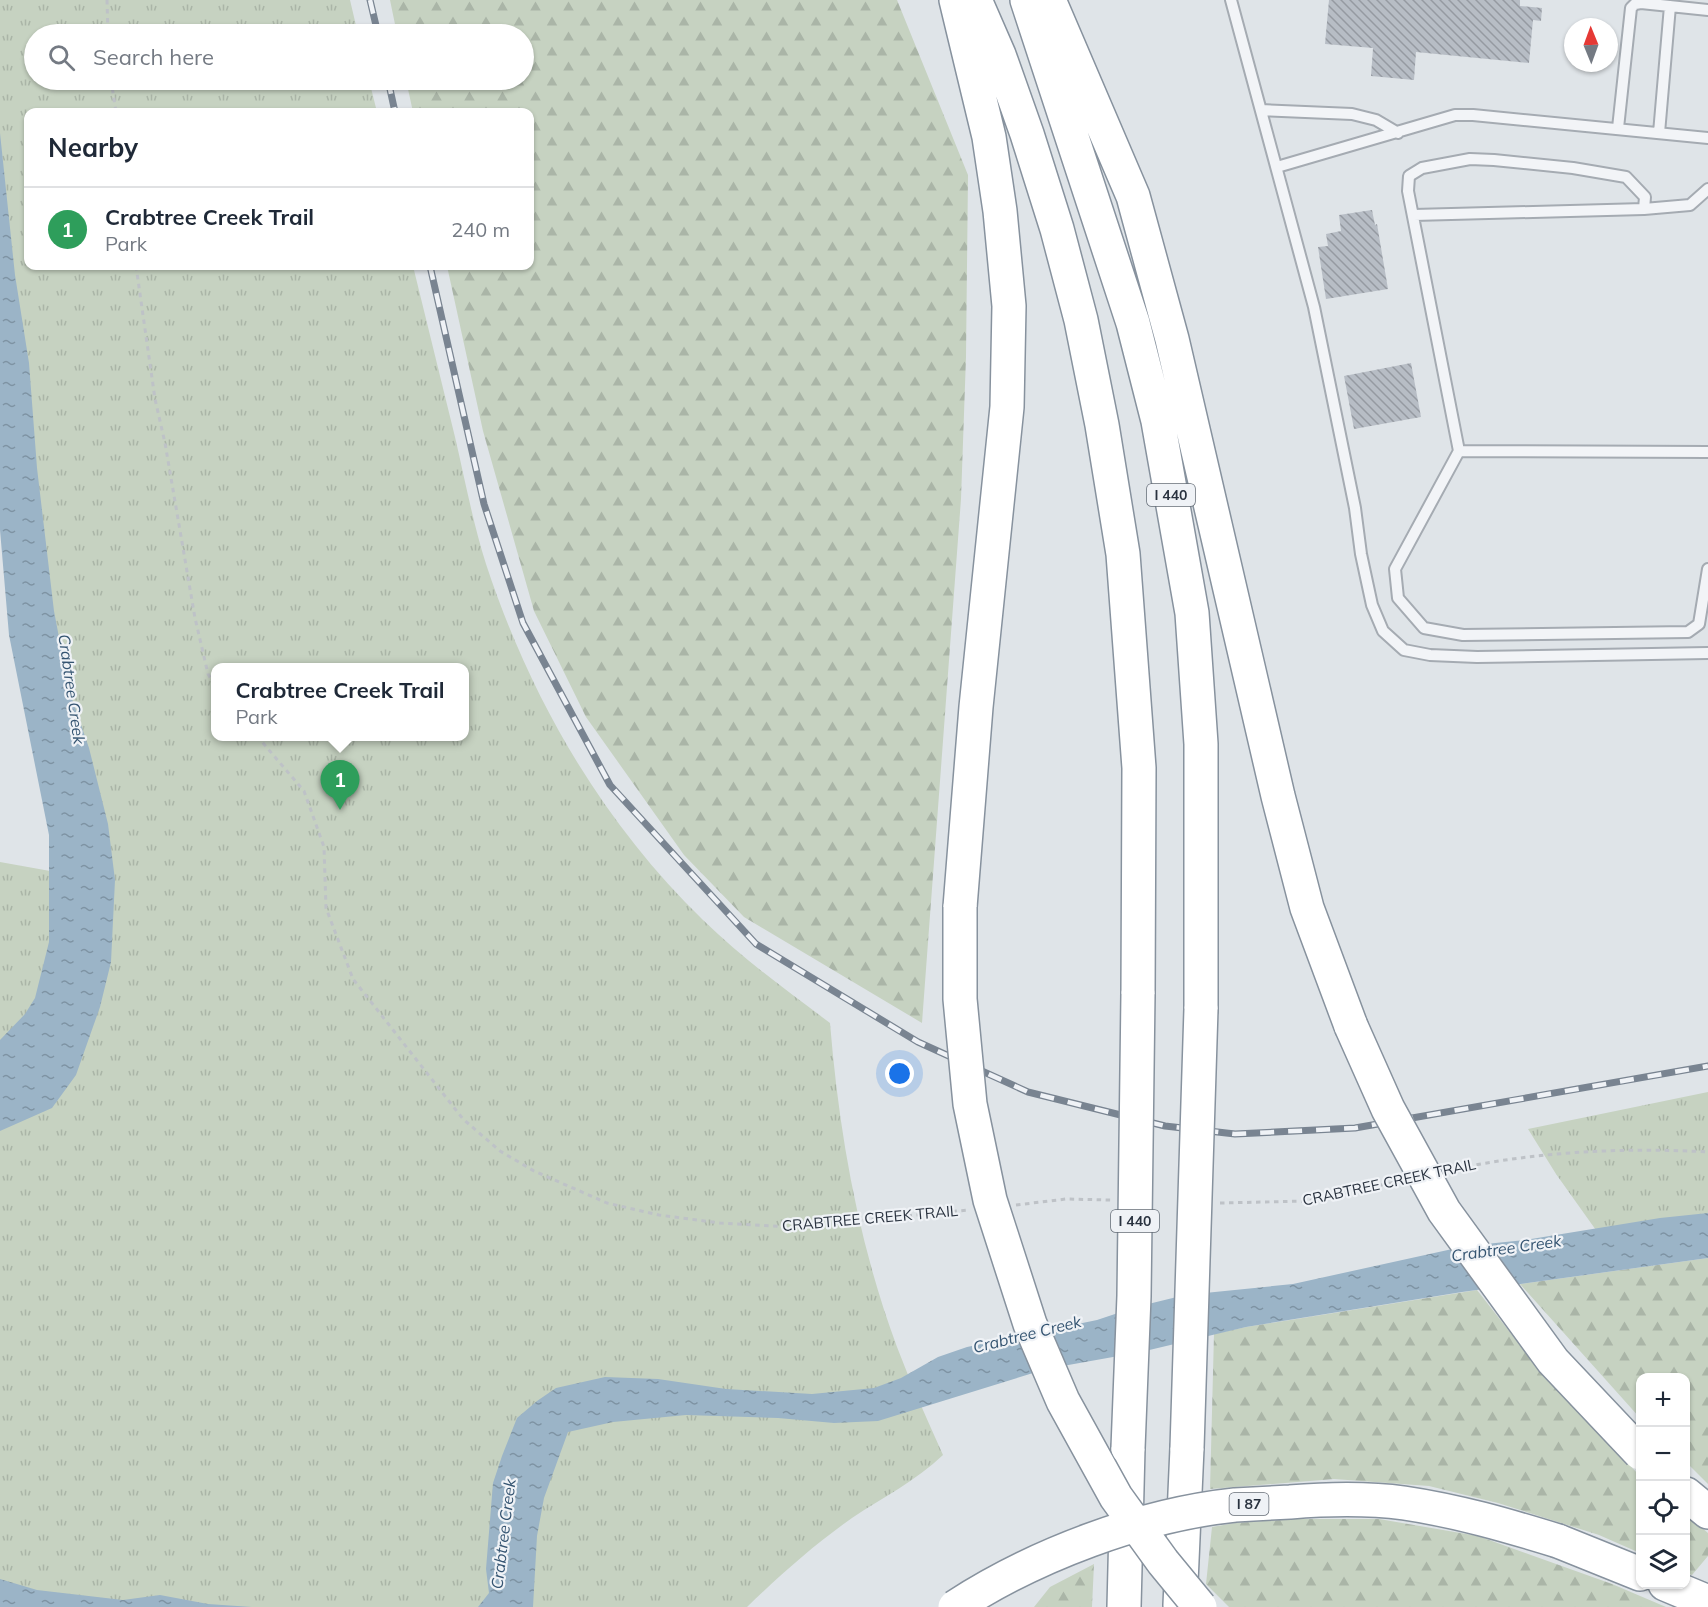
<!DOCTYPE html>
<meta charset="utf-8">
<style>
:root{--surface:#fff;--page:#f6f6f7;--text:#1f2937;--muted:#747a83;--line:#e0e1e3;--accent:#b45309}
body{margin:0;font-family:Mulish,sans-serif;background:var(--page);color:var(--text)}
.controls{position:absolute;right:18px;bottom:18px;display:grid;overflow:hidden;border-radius:12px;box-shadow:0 2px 4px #0004}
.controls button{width:54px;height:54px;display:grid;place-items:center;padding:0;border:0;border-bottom:2px solid var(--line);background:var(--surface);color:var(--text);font:30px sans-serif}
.compass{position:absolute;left:1564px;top:18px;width:54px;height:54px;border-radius:50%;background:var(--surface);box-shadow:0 2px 4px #0004;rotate:359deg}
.you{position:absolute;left:900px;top:1074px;width:21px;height:21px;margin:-15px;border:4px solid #fff;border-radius:50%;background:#1a73e8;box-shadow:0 0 0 9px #1a73e833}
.badge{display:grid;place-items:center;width:39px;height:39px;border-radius:50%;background:var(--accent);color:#fff;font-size:20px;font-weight:700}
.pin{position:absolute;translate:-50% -50px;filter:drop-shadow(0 2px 3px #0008)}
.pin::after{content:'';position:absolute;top:32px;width:21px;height:18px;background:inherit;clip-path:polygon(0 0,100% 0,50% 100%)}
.popup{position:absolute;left:211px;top:663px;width:258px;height:78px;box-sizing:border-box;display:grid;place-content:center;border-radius:12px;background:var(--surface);filter:drop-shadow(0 2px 4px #0005);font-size:20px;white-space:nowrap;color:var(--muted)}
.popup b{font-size:22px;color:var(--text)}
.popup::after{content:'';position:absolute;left:50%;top:100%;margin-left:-12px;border:12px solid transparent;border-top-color:var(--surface)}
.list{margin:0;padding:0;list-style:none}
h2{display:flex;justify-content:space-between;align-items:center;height:78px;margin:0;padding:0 24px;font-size:26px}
h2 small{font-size:20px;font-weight:400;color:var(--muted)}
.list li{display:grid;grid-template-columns:39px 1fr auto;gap:18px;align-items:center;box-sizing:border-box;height:84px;padding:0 24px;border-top:2px solid var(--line)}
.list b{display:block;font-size:22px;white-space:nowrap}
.list p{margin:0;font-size:20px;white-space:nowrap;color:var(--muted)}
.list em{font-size:20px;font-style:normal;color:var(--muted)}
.icon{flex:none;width:33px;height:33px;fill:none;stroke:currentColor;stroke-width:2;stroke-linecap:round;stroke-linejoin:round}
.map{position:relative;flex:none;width:1708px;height:1607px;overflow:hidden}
.search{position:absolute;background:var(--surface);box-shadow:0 2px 4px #0004;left:24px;top:24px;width:510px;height:66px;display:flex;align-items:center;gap:15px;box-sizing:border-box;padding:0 21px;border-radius:33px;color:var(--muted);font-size:22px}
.panel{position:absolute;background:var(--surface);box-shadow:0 2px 4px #0004;left:24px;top:108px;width:510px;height:162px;border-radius:12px}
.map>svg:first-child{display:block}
.grass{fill:url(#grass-tufts);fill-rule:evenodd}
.forest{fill:url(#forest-firs)}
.water{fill:url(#water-ripples)}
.building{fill:url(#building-back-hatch)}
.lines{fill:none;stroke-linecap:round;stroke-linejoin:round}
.lane-casing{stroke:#a5abb2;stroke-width:14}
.highway-casing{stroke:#87929e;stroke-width:36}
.path{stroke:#bec2c7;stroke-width:3;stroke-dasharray:4.5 4.5;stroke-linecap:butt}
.lane{stroke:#f2f4f7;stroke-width:10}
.highway{stroke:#fff;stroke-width:33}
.rail-casing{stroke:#798491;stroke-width:7}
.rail{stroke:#eff2f6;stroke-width:4.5;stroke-dasharray:14;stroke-linecap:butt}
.highway-bridge-casing{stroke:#87929e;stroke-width:36;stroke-linecap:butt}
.highway-bridge{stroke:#fff;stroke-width:33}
.labels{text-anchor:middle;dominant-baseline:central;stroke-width:4.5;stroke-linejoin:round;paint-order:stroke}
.shield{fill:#eff2f6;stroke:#646c76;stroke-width:1.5}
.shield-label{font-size:14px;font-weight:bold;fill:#29323f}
.street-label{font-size:15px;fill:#29323f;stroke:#eff2f6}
.water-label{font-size:16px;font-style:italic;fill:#345471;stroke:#eff2f6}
</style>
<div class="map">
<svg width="1708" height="1607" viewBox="0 0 1708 1607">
<defs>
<pattern id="grass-tufts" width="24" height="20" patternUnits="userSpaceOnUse" patternTransform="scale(1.5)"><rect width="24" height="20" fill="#c6d2c1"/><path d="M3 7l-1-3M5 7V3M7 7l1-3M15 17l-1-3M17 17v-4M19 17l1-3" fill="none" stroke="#aab5a7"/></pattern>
<pattern id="forest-firs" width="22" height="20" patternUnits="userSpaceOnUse" patternTransform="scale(1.5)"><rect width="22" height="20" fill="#c6d2c1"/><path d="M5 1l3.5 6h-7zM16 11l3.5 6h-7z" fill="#aab5a7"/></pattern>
<pattern id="water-ripples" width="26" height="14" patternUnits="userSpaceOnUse" patternTransform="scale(1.5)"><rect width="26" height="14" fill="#9bb4c7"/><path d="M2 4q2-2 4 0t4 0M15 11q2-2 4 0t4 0" fill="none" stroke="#7e93a3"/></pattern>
<pattern id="building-back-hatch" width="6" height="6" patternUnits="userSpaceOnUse" patternTransform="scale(1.5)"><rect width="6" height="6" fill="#b7bdc5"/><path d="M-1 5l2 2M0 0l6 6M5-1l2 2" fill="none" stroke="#959aa1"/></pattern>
</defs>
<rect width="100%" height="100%" fill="#dfe4e8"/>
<!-- grass -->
<path class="grass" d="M0,0H350L358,34H34V80H369L377,112H28V266H413C427,323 441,380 455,437C465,480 473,523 486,564C530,698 602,822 703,920C742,958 786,990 830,1023C839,1133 858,1242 897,1347C911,1384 927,1419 943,1455C916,1481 883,1497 852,1518C815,1544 780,1575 747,1607H0V862L78,876L0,257ZM216,668H464V736H216Z
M1708,1092V1234L1603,1240L1556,1174L1528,1129Z"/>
<!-- forest -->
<path class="forest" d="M390,0H897L968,175L966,357L961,499L922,1023L744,917L684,855L586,717L534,611L483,431L447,266H530V112H413L406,80H524V34H397Z
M1708,1258V1484L1686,1462V1378H1640V1418L1520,1284Z
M1477,1290L1545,1377L1640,1476V1553L1599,1535L1498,1503L1429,1486L1334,1479L1210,1489L1214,1334L1246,1327Z
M1686,1514L1708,1533V1556L1692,1575L1686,1573Z
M1295,1519H1379L1478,1536L1612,1584L1666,1607H1229L1206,1584L1212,1527L1235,1523Z
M1094,1564L1092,1607H1034L1050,1587Z"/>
<!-- water -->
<path class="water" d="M0,133L15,275L29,363L37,468L54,611L69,690L89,748L108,824L115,880L111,962L100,1007L76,1075L52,1108L0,1131V1040L25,1014L35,998L49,942V835L9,635L0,530Z
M1708,1213V1258L1462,1292L1246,1327L1141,1352L1046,1369L878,1421L834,1423L778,1418L686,1415L613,1422L568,1432L544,1498L537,1536L533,1607H478L489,1593L486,1569L493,1483L502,1456L517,1418L537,1401L556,1388L605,1377L658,1379L726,1389L812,1394L874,1388L901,1378L938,1357L967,1347L1097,1320L1136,1307L1185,1295L1293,1284L1466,1246L1525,1240L1660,1218Z
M0,1579L37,1590L123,1600L160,1595L208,1604L252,1607H0Z"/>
<!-- building -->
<path class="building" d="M1329,0H1520V6L1542,8L1541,21L1533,20L1529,63L1416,52L1414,80L1371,76L1373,48L1325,44Z
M1372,210L1375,225L1377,224L1388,289L1326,299L1318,247L1328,246L1326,234L1341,231L1339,215Z
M1411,363L1421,417L1354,429L1344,376Z"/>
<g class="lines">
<defs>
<path id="lane" d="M1231,0L1314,307L1355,508L1361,554L1372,605L1383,631L1404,650L1430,655L1477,657L1708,653
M1261,110L1352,114L1376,120L1398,133
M1618,128L1631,8L1635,4L1641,3L1708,10
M1659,133L1670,6
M1277,167L1455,115H1473L1708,138
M1708,189L1690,205L1644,209L1645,197L1626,177L1573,168L1494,160L1470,159L1422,168L1409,176L1408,191L1459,451L1395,569L1398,598L1424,628L1463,635L1688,632L1699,624L1708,569
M1414,215L1644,209
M1459,451L1708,452"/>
<path id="highway" d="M956,0L989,137L1000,211L1009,306L1007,407L976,707L960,907
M975,0L999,55L1027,134L1057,229L1081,320L1102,425L1123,554L1139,768L1138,994
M1027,0L1133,323L1158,421L1192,613L1201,744V1009
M1049,0L1133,196L1172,339L1278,796L1307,908L1351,1026
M1686,1494L1708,1512
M1558,1541L1640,1574
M1665,1584L1708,1602
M1180,1605L1187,1448
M1124,1607L1128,1448"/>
</defs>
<!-- lane casing -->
<use href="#lane" class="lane-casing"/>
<!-- highway casing -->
<use href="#highway" class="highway-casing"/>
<!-- path -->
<path class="path" d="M107,0L108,34
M111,80L116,112
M136,266L155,399L165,443L195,618L208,674L216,687
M257,736L304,791L324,847L326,908L353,979L463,1119L500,1151L534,1171L607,1203L659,1215L720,1223L792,1227L968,1210
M1450,1170C1533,1152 1623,1147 1708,1152
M1220,1203L1308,1201L1400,1181
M1016,1205L1066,1199L1111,1200"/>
<!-- lane -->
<use href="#lane" class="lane"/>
<!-- highway -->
<use href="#highway" class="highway"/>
<defs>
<path id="rail" d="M370,0L378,34
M388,80L395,112
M430,266L484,504L523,623L610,785L756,944L918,1042L1028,1092L1165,1126L1235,1134L1355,1128L1708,1066"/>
</defs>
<!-- rail casing -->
<use href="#rail" class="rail-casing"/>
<!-- rail -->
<use href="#rail" class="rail"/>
<defs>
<path id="highway-bridge" d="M960,907V999L970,1104L990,1200L1030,1324L1063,1401L1116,1497L1163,1562L1200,1607
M1351,1026L1388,1109L1444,1211L1553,1361L1640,1453
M1128,1448L1134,1296L1138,994
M1187,1448L1201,1009
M955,1607C1035,1555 1141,1515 1235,1505C1254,1504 1272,1503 1290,1502C1327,1499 1367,1498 1404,1503C1458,1511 1506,1525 1558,1541"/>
</defs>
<!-- highway-bridge casing -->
<use href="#highway-bridge" class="highway-bridge-casing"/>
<!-- highway-bridge -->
<use href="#highway-bridge" class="highway-bridge"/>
</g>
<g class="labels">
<!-- shield labels -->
<g class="shield">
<rect x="1147" y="484" width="48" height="22" rx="4.5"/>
<rect x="1111" y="1210" width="48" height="22" rx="4.5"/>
<rect x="1229.5" y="1493" width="39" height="22" rx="4.5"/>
</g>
<g class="shield-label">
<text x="1171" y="495">I 440</text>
<text x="1135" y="1221">I 440</text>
<text x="1249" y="1504">I 87</text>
</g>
<!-- street labels -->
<g class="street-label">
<text transform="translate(1389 1182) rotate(-12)">CRABTREE CREEK TRAIL</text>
<text transform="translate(870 1218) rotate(-5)">CRABTREE CREEK TRAIL</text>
</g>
<!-- water labels -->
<g class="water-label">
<text transform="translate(72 689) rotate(82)">Crabtree Creek</text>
<text transform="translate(1506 1248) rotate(-8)">Crabtree Creek</text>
<text transform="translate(1027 1334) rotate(-14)">Crabtree Creek</text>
<text transform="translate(503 1534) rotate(-83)">Crabtree Creek</text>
</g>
</g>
</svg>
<div class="controls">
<button>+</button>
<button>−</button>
<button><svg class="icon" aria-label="locate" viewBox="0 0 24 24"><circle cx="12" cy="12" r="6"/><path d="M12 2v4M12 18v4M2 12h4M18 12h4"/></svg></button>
<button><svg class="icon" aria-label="layers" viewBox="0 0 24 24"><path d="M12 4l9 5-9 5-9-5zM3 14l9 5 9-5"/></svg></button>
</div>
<svg class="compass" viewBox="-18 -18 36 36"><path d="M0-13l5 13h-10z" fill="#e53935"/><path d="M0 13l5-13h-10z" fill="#747a83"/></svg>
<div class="you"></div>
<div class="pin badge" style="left:340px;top:810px;background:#2e9e5b">1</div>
<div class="popup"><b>Crabtree Creek Trail</b>Park</div>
<div class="search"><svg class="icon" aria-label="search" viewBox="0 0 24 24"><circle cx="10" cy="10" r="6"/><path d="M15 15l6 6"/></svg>Search here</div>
<section class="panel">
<h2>Nearby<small></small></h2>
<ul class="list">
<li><span class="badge" style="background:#2e9e5b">1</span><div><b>Crabtree Creek Trail</b><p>Park</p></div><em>240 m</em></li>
</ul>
</section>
</div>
